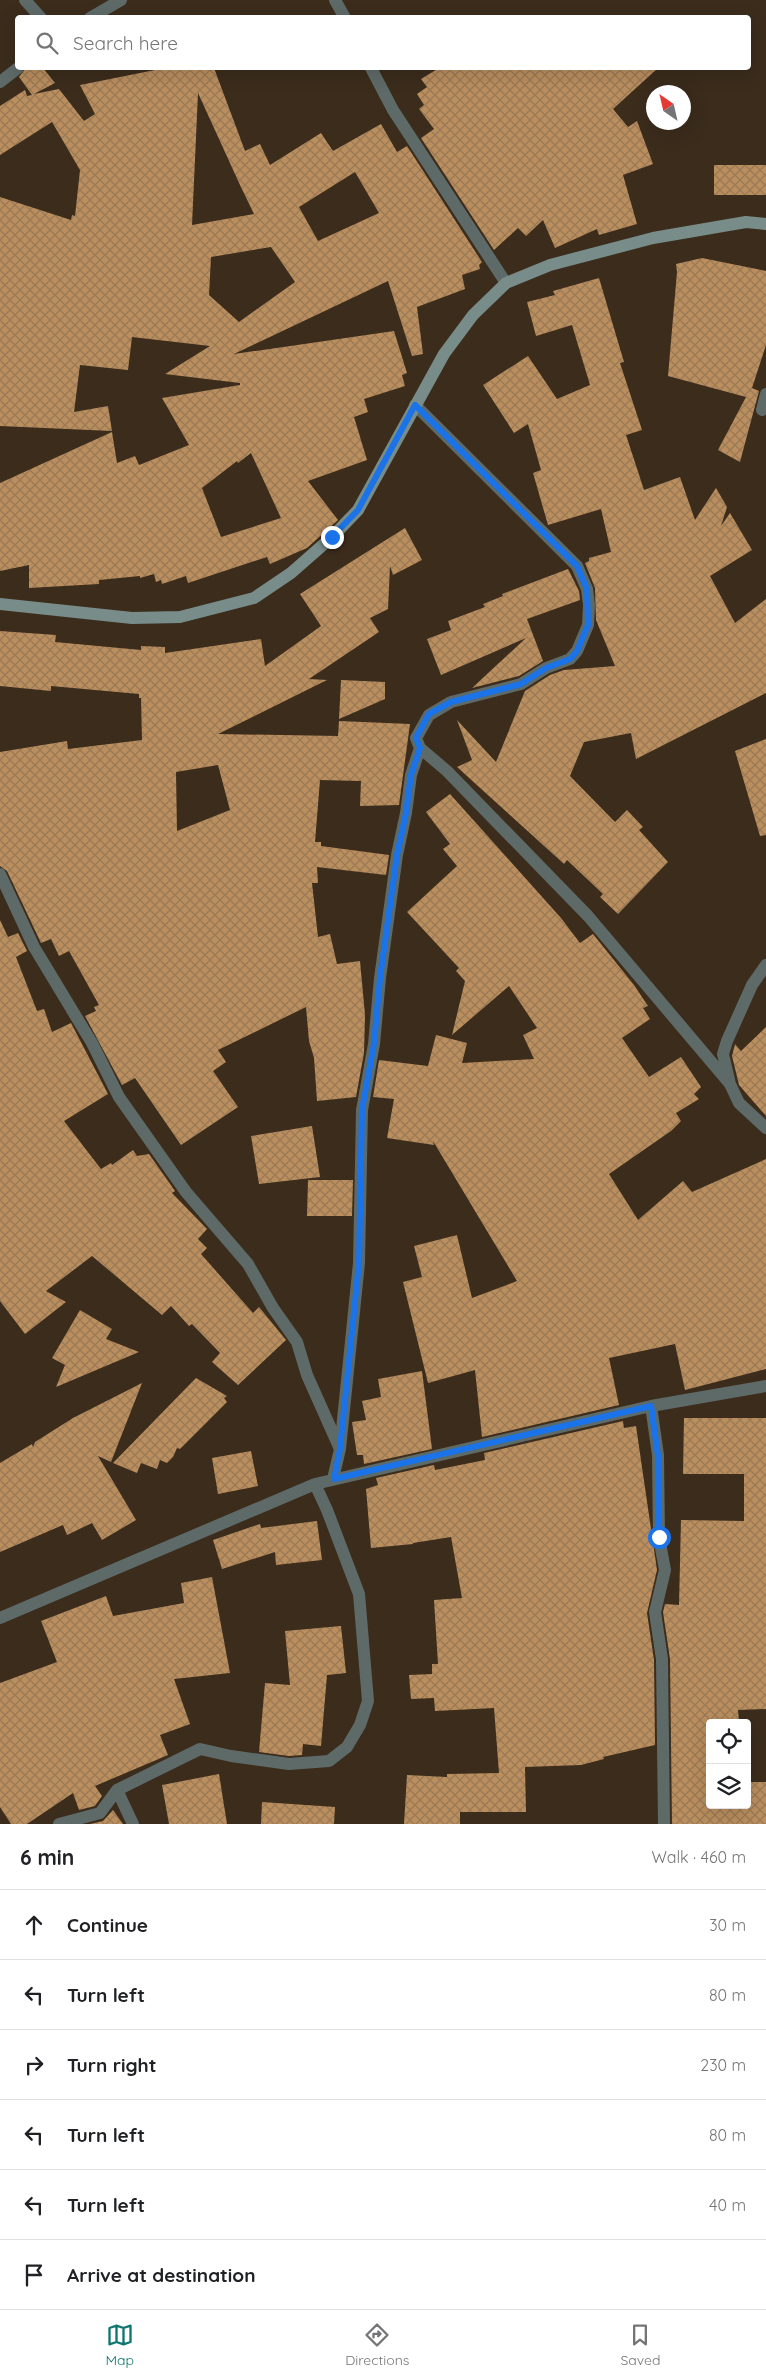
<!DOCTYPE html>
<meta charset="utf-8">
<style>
:root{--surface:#fff;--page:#f2f2f2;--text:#202124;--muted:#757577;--line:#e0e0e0;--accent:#0f766e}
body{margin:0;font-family:Quicksand,sans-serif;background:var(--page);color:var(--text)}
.controls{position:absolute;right:15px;bottom:15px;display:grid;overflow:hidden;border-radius:5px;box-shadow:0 5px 20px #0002}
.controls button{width:45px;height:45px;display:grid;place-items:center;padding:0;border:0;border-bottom:1px solid var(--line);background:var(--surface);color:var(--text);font:25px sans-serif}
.compass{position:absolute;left:646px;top:85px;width:45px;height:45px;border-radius:50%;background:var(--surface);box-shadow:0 5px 20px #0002;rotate:326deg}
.stop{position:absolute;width:15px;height:15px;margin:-11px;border:4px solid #1a73e8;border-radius:50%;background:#fff}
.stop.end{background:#1a73e8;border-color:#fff;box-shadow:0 1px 5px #0008}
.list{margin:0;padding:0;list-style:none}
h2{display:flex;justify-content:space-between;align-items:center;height:65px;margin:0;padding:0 20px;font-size:21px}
h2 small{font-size:16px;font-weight:400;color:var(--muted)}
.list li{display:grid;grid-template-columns:32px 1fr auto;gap:15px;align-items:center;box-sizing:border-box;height:70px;padding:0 20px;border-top:1px solid var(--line)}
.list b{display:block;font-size:19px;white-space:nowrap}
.list em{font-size:16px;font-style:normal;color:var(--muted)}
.icon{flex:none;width:28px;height:28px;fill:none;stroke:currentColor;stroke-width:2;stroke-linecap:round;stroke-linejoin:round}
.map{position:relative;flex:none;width:766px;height:1824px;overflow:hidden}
.search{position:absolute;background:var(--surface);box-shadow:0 5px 20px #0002;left:15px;right:15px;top:15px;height:55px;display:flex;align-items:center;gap:12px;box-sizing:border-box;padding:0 18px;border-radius:5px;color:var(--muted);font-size:19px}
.sheet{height:485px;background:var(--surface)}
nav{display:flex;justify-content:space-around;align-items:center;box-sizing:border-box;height:70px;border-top:1px solid var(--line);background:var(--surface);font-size:14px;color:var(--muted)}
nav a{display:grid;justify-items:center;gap:2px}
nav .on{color:var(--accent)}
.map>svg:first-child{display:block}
.building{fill:url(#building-cross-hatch);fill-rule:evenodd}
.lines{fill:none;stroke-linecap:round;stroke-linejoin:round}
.minor{stroke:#5e6a68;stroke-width:12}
.secondary{stroke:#788c89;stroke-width:12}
.route{stroke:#1a73e8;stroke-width:6}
</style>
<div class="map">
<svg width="766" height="1824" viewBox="0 0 766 1824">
<defs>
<pattern id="building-cross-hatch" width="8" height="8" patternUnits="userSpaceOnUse" patternTransform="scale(1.25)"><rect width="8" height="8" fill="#bb8e5e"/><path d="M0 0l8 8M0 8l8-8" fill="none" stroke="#997956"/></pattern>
</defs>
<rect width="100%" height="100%" fill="#3b2c1c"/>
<!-- building -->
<path class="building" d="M26,68H43L55,83L34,94L59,89L84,121L95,114L80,85L165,68H214L245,151L260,144L270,165L321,133L333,151L381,124L397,152L407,146L482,262L479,265L480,269L462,275L465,289L417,307L423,354L412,356L388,281L234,354L394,331L407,373L402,375L405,386L364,399L368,412L354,417L367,460L308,481L338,520L307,548L270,564L267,557L188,583L186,576L162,584L161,580L156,582L154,574L140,578V576L99,580V584L29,588V565L0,571V483L112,432L117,463L135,456L139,465L189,445L162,398L240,385V383L165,374L210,346L132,337L128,370L80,365L74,412L108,406L112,431L0,426V197L71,220L72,215L75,216L80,170L52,122L0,155V106L25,90L27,96L32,95L19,77ZM198,93L240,185L254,214L192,225ZM355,172L379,213L318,241L299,207ZM271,247L295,282L239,322L209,295L211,257ZM251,453L281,518L221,537L202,488L237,461L238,463Z
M439,68H658L613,109L628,127L637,121L653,164L623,175L637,224L599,235L597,229L555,248L543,220L526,236L518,228L494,250L421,138L434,129L419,109L424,105L417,94L427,87L421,79Z
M714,165H766V195H714Z
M702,258L766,271V345L752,388L759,391L740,462L718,450L746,397L668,376L677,272L676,264Z
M599,278L624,362L620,363L642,430L626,435L644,490L680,477L695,520L716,488L727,507L721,526L730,513L752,550L710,576L735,623L766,599V693L636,759L631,733L584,742L570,776L615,822L627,810L643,827L639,830L668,862L618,914L600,897L603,894L567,860L564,864L457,767L472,760L457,720L496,762L525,691L550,675L564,670L615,666L596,620L595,588L585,563L589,561V558L611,552L601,509L548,525L533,473L541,470L528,424L514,433L483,385L528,356L557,399L590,385L572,325L536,336L527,302L555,295L553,291Z
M405,528L422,560L393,575L390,566L388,609L370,618L379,632L309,679L327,680L218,734L338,736L339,721L410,724L399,805L360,806L361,781L320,780L315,842H321V846L389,855L386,875L317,867L318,883H312L318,937L330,934L337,964L360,961L365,1015L364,1053L356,1097L317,1101L314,1058L309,1041L306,1007L218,1050L226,1062L213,1071L238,1107L181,1145L135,1078L122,1085L85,1016L96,1011L94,1007L99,1005L69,951L59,956L51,939L41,943L7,871L0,866V752L67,741L68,749L142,740L141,698H139V694L51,686V691L0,686V631L56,635L55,642L141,650V646L165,647V653L261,639L265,666L321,626L300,594ZM218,765L230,810L177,831L176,772Z
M568,569L579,591L580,600L527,619L543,661L519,676L472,688L526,638L441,675L427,639L451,630L448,621L485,607L483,604L503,596L502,594Z
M341,680L385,682V699L339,719Z
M766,739V835L760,836L735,751Z
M450,794L561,918L580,943L593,934L634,985L648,1006L643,1008L650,1019L622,1038L649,1077L681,1057L701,1087L694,1094L699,1099L676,1113L681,1121L671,1131L609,1174L638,1220L683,1181L692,1192L766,1159V1369L685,1390L675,1344L609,1358L619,1405L482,1437L475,1370L428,1383L403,1282L422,1277L414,1246L457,1235L472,1298L517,1281L433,1141L434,1145L387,1138L394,1099L373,1097L379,1060L428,1066L436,1035L467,1043L462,1063L534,1059L523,1035L537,1028L509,986L452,1035L465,981L456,971L459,968L407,912L457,866L443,849L450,844L426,812Z
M0,920L8,937L18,933L27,951L16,957L37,1011L44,1009L52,1032L71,1023L108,1094L64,1121L101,1169L111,1163L112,1165L133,1150L137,1156L149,1154L175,1191L172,1193L207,1229L198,1239L207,1248L201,1254L253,1313L259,1307L286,1340L238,1385L212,1362L220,1353L192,1324L189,1326L171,1306L162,1315L92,1256L46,1291L66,1302L25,1334L0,1301Z
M766,1027V1116L739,1085L732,1056L735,1044L741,1051Z
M312,1126L320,1177L259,1184L251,1136Z
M308,1180H353L352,1216H307Z
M80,1310L112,1329L106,1339L139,1352L56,1387L65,1365L52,1358Z
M422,1371L432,1449L364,1464L363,1455H357L352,1422L366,1420L362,1401L381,1397L378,1379Z
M196,1378L227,1396L224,1398L227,1402L180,1449L177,1448L173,1457L167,1463L160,1460L157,1469L141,1463L137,1473L113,1463Z
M142,1383L111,1462L98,1456L136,1520L102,1540L92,1523L67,1535L63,1525L0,1552V1463L32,1444L33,1447L35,1442L73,1418Z
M684,1418H766V1709L738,1710L739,1721L710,1723V1805H747V1782H766V1824H672L670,1659L663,1612L665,1604L679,1605L681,1520L744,1521V1474H683Z
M623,1421L624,1428L636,1426L657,1570L647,1613L654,1660L655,1745L603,1757L604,1759L581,1765L525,1767L526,1812H460V1824H404L407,1775L447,1777V1774L499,1773L494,1708L435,1711L434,1698L411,1699L409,1675L432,1674V1664H438L434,1600L462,1598L451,1537L413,1543V1544L371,1548L366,1489L378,1485L376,1478L434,1465L435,1470L485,1460L484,1453Z
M251,1451L258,1486L218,1494L212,1458Z
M317,1521L322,1560L276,1565L275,1552L222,1569L213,1540L260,1524L261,1528Z
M212,1577L230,1673L174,1679L190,1724L160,1735L168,1755L95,1786L102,1796L95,1806L79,1810L73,1793L27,1824H11L0,1807V1683L57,1662L41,1621L106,1596L113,1616L184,1603L181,1583Z
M341,1626L346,1673L327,1675L321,1746L303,1744L302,1755L289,1756L259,1752L265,1683L290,1685L285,1631Z
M219,1774L227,1824H169L162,1785Z
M262,1802L335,1807L334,1824H261Z
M113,1810L123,1824H90L103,1821Z"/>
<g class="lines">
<!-- minor -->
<path class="minor" d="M25,0L41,18
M335,0L345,18
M90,18L121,0
M371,68L393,110L506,283
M0,82L18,68
M762,410L766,394
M420,748L447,771L588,916L730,1084
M0,874L34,947L92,1043L119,1097L186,1192L248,1264L273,1308L297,1342L307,1375L340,1449L333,1479
M766,965L752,985L727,1041L723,1054L730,1084L739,1103L766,1128
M651,1406L658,1455L659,1537L665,1570L655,1612L662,1659L664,1824
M340,1449L359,1263L362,1110L374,1044L380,978L397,855L406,813L411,775L420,748L416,738L429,715L451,702L521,684L546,668L570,659L577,651L588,625L589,605L587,589L577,566L415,405
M0,1618L315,1484L651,1406L766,1386
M117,1790L133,1824
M59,1824L100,1813L117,1790L200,1749L231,1756L289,1764L329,1761L347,1747L360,1725L368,1701L359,1594L327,1510L315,1484"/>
<!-- secondary -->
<path class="secondary" d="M0,604L132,618L180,617L254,598L291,573L332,537L358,510L444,354L473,315L506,283L550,265L653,238L746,222L766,224"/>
</g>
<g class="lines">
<!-- route -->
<path class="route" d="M332,537L358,510L415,405L577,566L587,589L588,625L577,651L570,659L546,668L521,684L451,702L429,714L416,738L420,748L411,775L406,813L397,855L380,978L374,1044L362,1110L359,1263L340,1449L334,1479L651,1406L658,1456L659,1537"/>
</g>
</svg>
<div class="controls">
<button><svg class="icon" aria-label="locate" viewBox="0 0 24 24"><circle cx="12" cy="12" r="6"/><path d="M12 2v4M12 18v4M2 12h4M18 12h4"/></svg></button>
<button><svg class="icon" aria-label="layers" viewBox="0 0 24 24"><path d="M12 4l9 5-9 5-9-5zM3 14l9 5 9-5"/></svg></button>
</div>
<svg class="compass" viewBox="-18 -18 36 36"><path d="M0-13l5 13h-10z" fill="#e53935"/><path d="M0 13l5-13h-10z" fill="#757577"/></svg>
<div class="stop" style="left:659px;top:1537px"></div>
<div class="stop end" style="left:332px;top:537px"></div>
<div class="search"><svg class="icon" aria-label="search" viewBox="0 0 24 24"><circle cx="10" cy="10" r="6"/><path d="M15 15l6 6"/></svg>Search here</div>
</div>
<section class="sheet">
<h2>6 min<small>Walk · 460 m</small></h2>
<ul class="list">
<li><svg class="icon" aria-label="ahead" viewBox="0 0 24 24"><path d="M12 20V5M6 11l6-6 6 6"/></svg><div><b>Continue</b></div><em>30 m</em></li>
<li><svg class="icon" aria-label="left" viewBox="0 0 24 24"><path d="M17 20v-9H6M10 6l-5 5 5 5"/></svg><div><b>Turn left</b></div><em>80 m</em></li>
<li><svg class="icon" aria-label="right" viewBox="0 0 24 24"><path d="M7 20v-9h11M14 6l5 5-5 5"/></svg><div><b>Turn right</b></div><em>230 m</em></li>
<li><svg class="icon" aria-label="left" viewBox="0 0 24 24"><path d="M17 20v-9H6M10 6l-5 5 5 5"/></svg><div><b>Turn left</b></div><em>80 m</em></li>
<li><svg class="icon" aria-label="left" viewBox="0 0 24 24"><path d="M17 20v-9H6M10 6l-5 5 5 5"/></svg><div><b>Turn left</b></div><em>40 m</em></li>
<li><svg class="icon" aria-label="arrive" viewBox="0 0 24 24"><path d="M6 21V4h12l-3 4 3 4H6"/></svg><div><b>Arrive at destination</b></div></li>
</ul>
</section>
<nav>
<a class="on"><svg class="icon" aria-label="map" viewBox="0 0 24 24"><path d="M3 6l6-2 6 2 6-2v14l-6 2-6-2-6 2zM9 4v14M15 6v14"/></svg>Map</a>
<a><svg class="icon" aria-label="directions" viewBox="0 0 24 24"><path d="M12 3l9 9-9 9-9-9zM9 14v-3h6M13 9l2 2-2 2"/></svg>Directions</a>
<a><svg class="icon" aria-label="saved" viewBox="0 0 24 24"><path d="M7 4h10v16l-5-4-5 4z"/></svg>Saved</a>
</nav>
